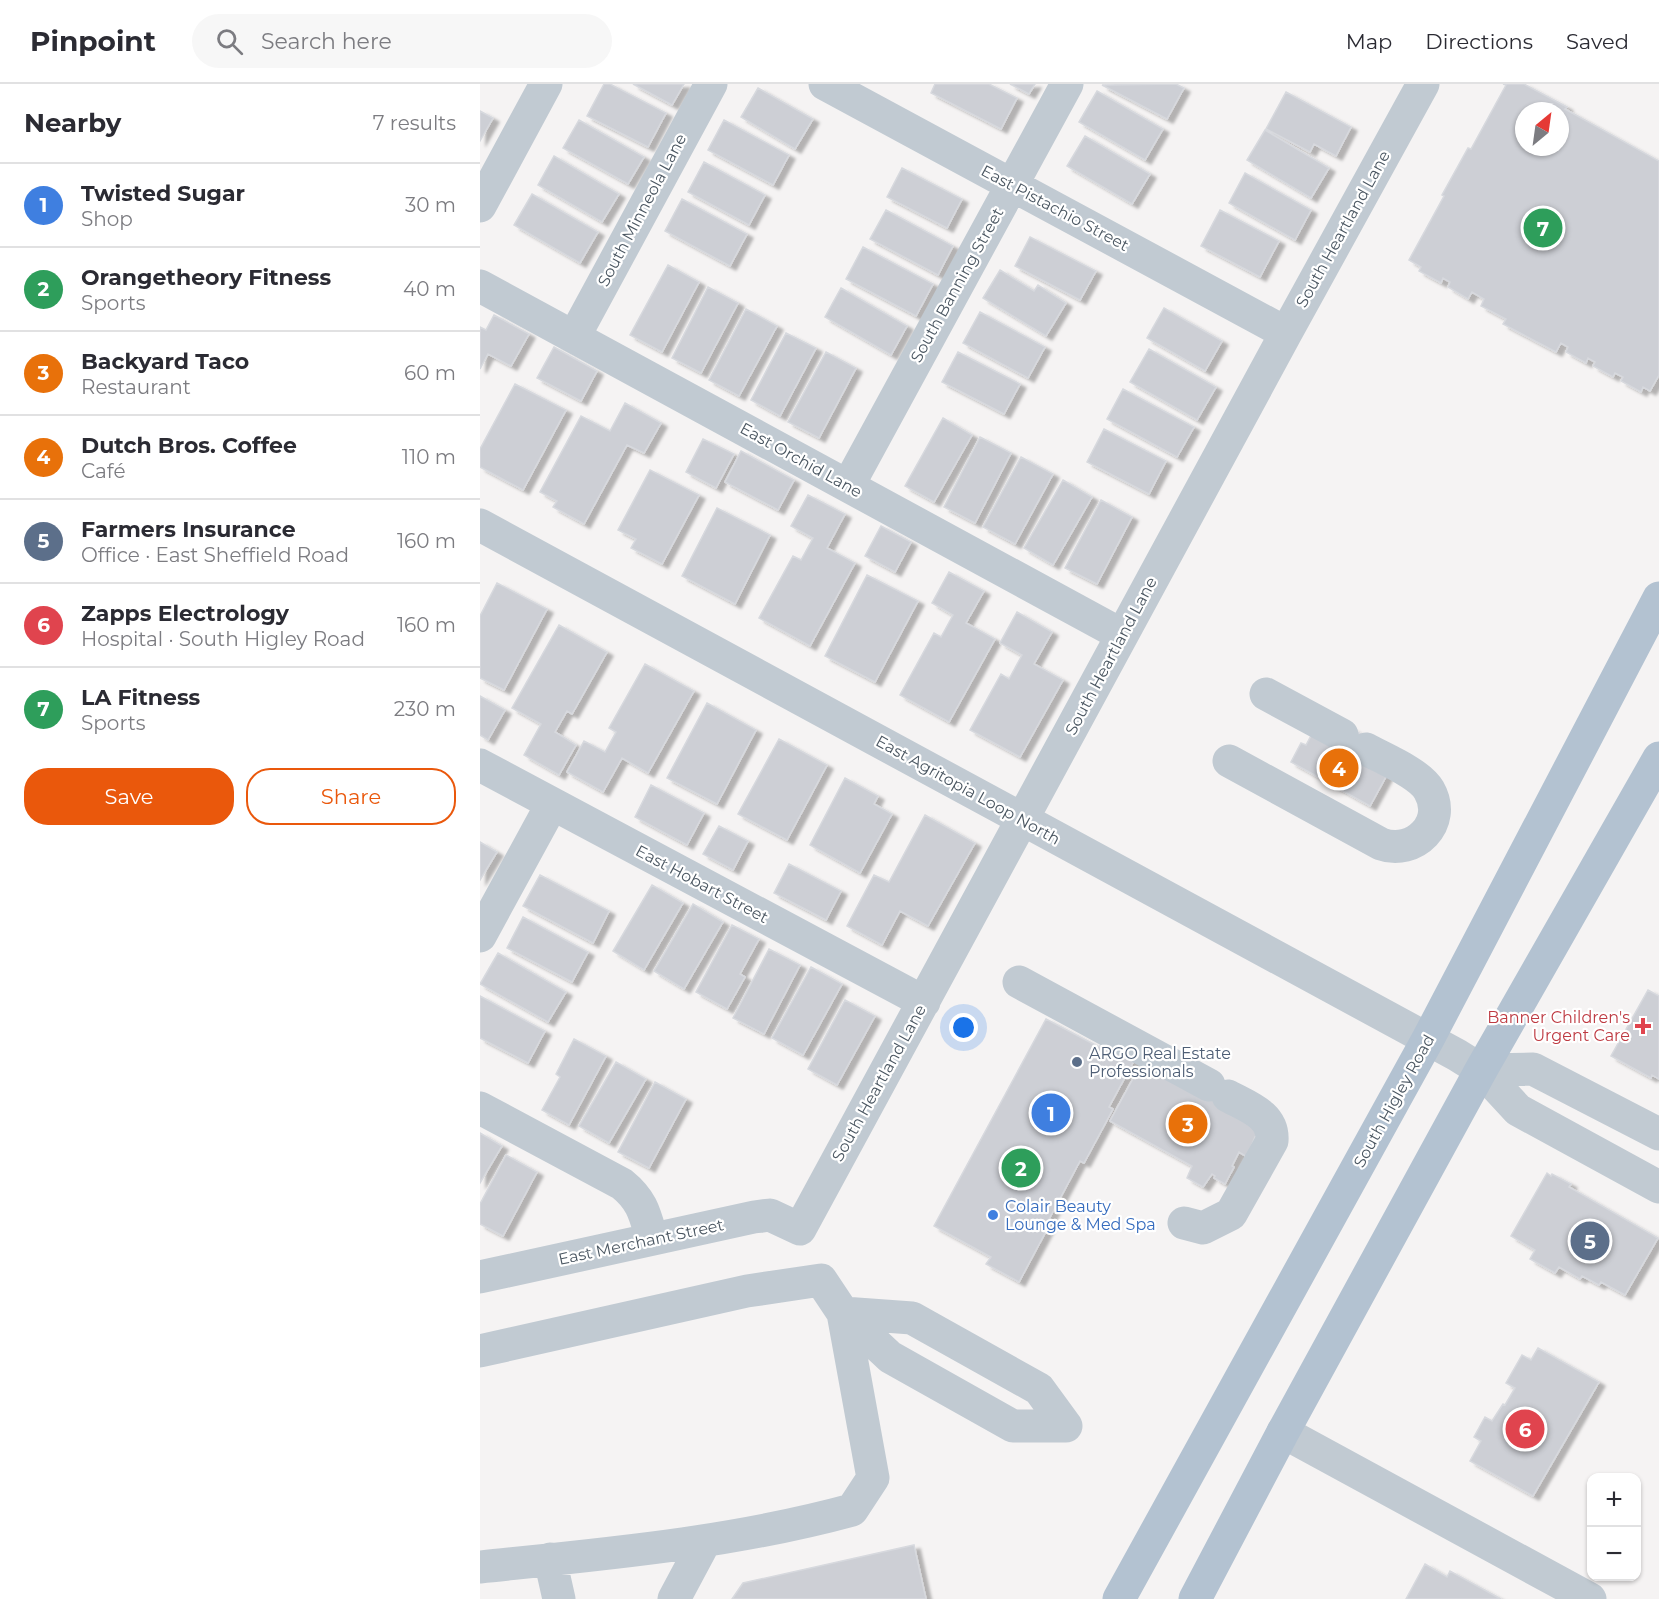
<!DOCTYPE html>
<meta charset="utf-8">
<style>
:root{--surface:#fff;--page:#f7f7f7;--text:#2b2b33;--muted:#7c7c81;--line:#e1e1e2;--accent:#ea580c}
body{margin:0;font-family:Montserrat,sans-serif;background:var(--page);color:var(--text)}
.controls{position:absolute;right:18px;bottom:18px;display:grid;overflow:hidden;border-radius:12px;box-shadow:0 2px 4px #0004}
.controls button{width:54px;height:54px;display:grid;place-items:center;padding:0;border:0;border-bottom:2px solid var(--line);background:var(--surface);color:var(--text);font:30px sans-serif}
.compass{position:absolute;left:1035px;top:18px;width:54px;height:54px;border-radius:50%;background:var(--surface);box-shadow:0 2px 4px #0004;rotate:29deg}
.you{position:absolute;left:484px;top:944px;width:21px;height:21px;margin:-15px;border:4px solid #fff;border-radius:50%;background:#1a73e8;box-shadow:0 0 0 9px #1a73e833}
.badge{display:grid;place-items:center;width:39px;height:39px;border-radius:50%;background:var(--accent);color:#fff;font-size:20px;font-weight:700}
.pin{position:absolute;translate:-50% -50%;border:3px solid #fff;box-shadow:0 2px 6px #0006}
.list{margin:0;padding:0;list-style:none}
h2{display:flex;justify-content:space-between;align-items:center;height:78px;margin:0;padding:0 24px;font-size:26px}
h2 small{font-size:20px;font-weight:400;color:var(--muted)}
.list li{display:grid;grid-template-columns:39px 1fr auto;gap:18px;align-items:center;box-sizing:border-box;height:84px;padding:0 24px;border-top:2px solid var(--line)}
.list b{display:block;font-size:22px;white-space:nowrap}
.list p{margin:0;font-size:20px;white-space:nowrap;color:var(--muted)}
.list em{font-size:20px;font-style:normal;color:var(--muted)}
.actions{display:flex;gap:12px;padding:18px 24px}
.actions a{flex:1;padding:14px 0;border:2px solid var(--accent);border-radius:24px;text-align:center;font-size:21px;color:var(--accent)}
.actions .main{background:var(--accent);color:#fff}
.icon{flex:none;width:33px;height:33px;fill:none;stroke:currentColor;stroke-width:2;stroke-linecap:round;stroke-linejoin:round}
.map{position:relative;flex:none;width:1179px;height:1515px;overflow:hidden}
header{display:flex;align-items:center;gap:36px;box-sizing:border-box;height:84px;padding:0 30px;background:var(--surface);border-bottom:2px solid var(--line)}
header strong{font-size:28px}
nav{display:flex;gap:33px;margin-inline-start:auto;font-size:21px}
.search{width:420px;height:54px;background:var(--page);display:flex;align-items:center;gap:15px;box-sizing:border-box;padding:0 21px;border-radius:33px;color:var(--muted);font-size:22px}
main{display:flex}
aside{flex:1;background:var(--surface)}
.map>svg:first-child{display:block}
.building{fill:#cdcfd5;stroke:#d7d9de;stroke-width:1.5;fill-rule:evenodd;filter:url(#shadow)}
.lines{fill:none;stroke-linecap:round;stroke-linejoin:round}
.minor{stroke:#c1cad2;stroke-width:33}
.major{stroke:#b3c2d1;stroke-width:33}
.health-dot{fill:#e0444e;stroke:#fff;stroke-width:2}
.service-dot{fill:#5c6f8a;stroke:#fff;stroke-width:2}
.shop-dot{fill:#3f7fe0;stroke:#fff;stroke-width:2}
.labels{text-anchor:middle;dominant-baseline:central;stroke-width:4.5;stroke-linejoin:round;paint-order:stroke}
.street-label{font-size:16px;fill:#4a5661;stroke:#fff}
.health-label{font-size:16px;fill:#be3a42;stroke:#fff;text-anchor:end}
.service-label{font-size:16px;fill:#4e5e75;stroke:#fff;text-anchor:start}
.shop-label{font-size:16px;fill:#366cbe;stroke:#fff;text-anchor:start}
</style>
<header>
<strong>Pinpoint</strong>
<div class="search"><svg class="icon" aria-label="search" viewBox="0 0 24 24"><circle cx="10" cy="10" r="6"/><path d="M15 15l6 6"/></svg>Search here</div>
<nav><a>Map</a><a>Directions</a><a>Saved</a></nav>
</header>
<main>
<aside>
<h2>Nearby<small>7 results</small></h2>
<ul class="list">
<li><span class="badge" style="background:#3f7fe0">1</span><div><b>Twisted Sugar</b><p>Shop</p></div><em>30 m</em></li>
<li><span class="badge" style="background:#2e9e5b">2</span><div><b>Orangetheory Fitness</b><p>Sports</p></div><em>40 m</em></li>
<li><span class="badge" style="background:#e8710a">3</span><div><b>Backyard Taco</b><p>Restaurant</p></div><em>60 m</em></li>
<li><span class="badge" style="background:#e8710a">4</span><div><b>Dutch Bros. Coffee</b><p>Café</p></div><em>110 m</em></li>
<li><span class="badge" style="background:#5c6f8a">5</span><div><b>Farmers Insurance</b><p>Office · East Sheffield Road</p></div><em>160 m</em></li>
<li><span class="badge" style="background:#e0444e">6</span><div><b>Zapps Electrology</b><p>Hospital · South Higley Road</p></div><em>160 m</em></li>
<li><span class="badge" style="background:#2e9e5b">7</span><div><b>LA Fitness</b><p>Sports</p></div><em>230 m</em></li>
</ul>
<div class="actions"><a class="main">Save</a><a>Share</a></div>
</aside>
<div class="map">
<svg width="1179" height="1515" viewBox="0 0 1179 1515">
<defs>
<filter id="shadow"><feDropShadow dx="6" dy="4" stdDeviation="1.5" flood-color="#0004"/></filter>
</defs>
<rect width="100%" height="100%" fill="#f5f3f3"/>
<!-- building -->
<path class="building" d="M124,0H130L186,29L168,63L107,32Z
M153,0H204L192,21Z
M455,0H509L537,14L521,45L451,9Z
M530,0H555L549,10Z
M696,0L704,4L687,35L622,1Z
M1023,0H1044L1087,23L1085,25L1179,77V291L1170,307L1163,303L1161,308L1141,297L1143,293L1135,289L1133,293L1113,282L1115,278L1108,274L1106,279L1086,268L1088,263L1081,259L1076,268L1023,240L1026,235L1001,222L1004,215L992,208L988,215L968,203L970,198L963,194L961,199L939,187L941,183L929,176L964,112L962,111L988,64L991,65L1026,1ZM1044,27H1080V63H1044Z
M278,4L333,35L315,65L261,33Z
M617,7L683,45L665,76L599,38Z
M806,8L871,43L856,72L834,60L830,68L786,45Z
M0,27L13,34L0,57Z
M99,36L164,73L148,100L83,64Z
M244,36L309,71L293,101L228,66Z
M785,46L849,84L831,114L767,76Z
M605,52L670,90L652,120L587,82Z
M74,72L139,110L122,138L58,101Z
M224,78L285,111L269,141L208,108Z
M422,84L482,115L467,144L407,113Z
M765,89L831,126L815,156L749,119Z
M52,110L118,148L100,179L34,141Z
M202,115L267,150L250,182L185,147Z
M406,126L473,162L458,191L390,155Z
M740,126L799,157L780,193L721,162Z
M550,153L616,187L600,216L535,182Z
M383,163L453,200L436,232L366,195Z
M188,181L219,198L182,268L150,251Z
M520,186L554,207L558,201L586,219L566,252L503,214Z
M228,203L258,219L221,289L192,274Z
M361,204L427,242L411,271L345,233Z
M684,224L742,257L725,287L667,254Z
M266,225L297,242L259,312L229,296Z
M500,228L565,263L548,294L483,259Z
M14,231L49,250L31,282L8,270L0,285V243L6,246Z
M306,249L336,264L300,332L271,316Z
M74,263L117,287L101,317L57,294Z
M669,265L736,303L717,336L650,298Z
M346,268L376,284L339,354L308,338Z
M478,268L540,300L524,330L462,298Z
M35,300L86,326L43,406L0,383V365Z
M643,305L714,343L697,373L627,335Z
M145,319L181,339L164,369L147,361L104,440L73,423L77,417L60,408L101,332L130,347Z
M463,334L492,351L454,418L425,402Z
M624,345L686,377L669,410L607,378Z
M500,353L531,369L495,439L464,423Z
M223,355L254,370L236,404L206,388Z
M261,367L314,396L298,426L245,398Z
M541,373L573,390L535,460L503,443Z
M170,386L219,411L182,480L151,464L156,455L138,446Z
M583,396L612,413L573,481L544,464Z
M328,411L365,430L347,464L375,479L330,562L279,534L313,472L321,476L333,454L311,442Z
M621,416L652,433L617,500L585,484Z
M237,424L290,451L255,520L202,492Z
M401,442L431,458L415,488L385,472Z
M469,488L504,507L486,539L515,555L469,638L420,611L454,549L461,553L473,531L452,519Z
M387,491L438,517L395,598L345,572Z
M17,499L67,525L24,606L0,594V532Z
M537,528L572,548L554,580L583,596L540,673L490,646L521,590L529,595L542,571L520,559Z
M79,541L127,568L92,630L87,627L75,648L96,661L79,691L44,671L61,640L32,624Z
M165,580L214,607L168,689L142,674L123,708L87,688L104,657L125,668L136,648L129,644Z
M0,612L25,626L8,656L0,651Z
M227,619L276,646L237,720L187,694Z
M867,642L891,656L908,689L890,722L811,678L821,659L826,661L833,648Z
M299,655L347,681L307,756L258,730Z
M365,694L398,712L394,720L412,730L380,789L330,761Z
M171,701L224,729L207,761L155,733Z
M445,731L495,759L448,842L420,827L402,861L367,842L394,791L409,798Z
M239,742L268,757L253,786L223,770Z
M0,758L17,768L0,796Z
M309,780L361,807L346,836L294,809Z
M60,791L129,827L113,859L43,822Z
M172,801L203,819L164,886L133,867Z
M213,820L243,838L204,905L174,887Z
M43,833L108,868L92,898L27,864Z
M252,841L279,855L260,890L265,893L247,925L216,908Z
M289,865L320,881L284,950L253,934Z
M18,869L86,908L68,938L0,900Z
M331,883L362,900L323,971L292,954Z
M1168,906L1179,912V995L1172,991L1171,994L1131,972Z
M0,912L65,947L48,979L0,954Z
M365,916L395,932L357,1001L328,985Z
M566,935L619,963L624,956L656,973L629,1023L633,1025L604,1079L600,1077L568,1137L571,1138L539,1198L506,1180L511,1173L454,1142Z
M94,955L126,972L89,1041L62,1026L80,993L76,990Z
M136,978L166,995L129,1059L99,1042Z
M661,980L754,1002L778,1054L775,1053L767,1073L759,1068L752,1082L754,1083L745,1100L734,1094L735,1092L732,1090L723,1103L707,1094L712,1082L630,1037Z
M175,998L206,1015L169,1084L138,1068Z
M0,1049L22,1062L0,1099Z
M26,1071L57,1088L23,1152L0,1140V1120Z
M1067,1089L1071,1092L1072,1090L1091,1100L1089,1103L1178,1154L1145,1211L1121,1198L1119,1201L1102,1192L1100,1195L1079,1183L1075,1189L1050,1175L1055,1166L1031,1152Z
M1058,1264L1119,1298L1053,1412L990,1377L1001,1357L994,1353L1005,1333L1012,1337L1023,1320L1025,1321L1035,1304L1026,1299L1042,1271L1051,1276Z
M434,1461L446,1515H252L263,1499Z
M945,1480L967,1493L970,1487L1021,1515H926Z"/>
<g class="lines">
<!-- minor -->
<path class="minor" d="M345,0L806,249
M0,122L66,0
M0,202L642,551
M94,253L231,0
M368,402L587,0
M0,441L977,971L1001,986L1038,1026L1179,1103
M786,610L862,651
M749,677L901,760C934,772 968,739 949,706C939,689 904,675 886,665
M0,681L444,918
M0,852L72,720
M539,898L729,1001
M1001,986L1053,985L1179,1050
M0,1024L142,1100C163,1117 165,1131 172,1155
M704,1139L723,1144L751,1130L792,1057C794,1031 768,1023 748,1012
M0,1193L274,1133L290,1131L320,1145L806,249L943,0
M363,1229L432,1234L559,1305L586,1342
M0,1267L267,1207L341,1196L363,1229L410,1273L533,1342H586
M803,1348L1110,1515
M70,1475L79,1515
M0,1483C125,1470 251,1459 372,1426L393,1394L363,1229
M194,1515L225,1457"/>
<!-- major -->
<path class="major" d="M639,1515L948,955L1179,514
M715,1515L803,1348L1001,986L1179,674"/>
</g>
<!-- markers -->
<path class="health-dot" d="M1160 933h6v6h6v6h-6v6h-6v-6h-6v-6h6z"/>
<circle class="service-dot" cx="597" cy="978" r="6"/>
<circle class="shop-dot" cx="513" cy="1131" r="6"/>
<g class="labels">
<!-- street labels -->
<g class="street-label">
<text transform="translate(575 124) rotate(28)">East Pistachio Street</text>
<text transform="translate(162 126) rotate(-62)">South Minneola Lane</text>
<text transform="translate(863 145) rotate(-61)">South Heartland Lane</text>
<text transform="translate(477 201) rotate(-61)">South Banning Street</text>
<text transform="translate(321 376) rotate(29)">East Orchid Lane</text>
<text transform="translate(631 572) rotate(-62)">South Heartland Lane</text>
<text transform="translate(488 706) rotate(29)">East Agritopia Loop North</text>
<text transform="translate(222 800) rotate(28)">East Hobart Street</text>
<text transform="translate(399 999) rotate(-61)">South Heartland Lane</text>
<text transform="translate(914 1017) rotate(-61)">South Higley Road</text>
<text transform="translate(161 1158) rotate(-12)">East Merchant Street</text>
</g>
<!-- health labels -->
<g class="health-label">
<text x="1150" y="933">Banner Children's<tspan x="1150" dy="18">Urgent Care</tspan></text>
</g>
<!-- service labels -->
<g class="service-label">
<text x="609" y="969">ARGO Real Estate<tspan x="609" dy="18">Professionals</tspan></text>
</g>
<!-- shop labels -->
<g class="shop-label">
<text x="525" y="1122">Colair Beauty<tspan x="525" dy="18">Lounge &amp; Med Spa</tspan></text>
</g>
</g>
</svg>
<div class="controls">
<button>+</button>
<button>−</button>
</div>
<svg class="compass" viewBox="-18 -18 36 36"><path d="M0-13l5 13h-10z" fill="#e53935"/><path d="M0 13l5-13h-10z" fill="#7c7c81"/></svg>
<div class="you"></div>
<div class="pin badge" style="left:571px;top:1029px;background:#3f7fe0">1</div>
<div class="pin badge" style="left:541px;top:1084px;background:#2e9e5b">2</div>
<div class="pin badge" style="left:708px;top:1040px;background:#e8710a">3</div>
<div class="pin badge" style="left:859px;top:684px;background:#e8710a">4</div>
<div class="pin badge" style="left:1110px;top:1157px;background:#5c6f8a">5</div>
<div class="pin badge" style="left:1045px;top:1345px;background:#e0444e">6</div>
<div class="pin badge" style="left:1063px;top:144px;background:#2e9e5b">7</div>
</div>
</main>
